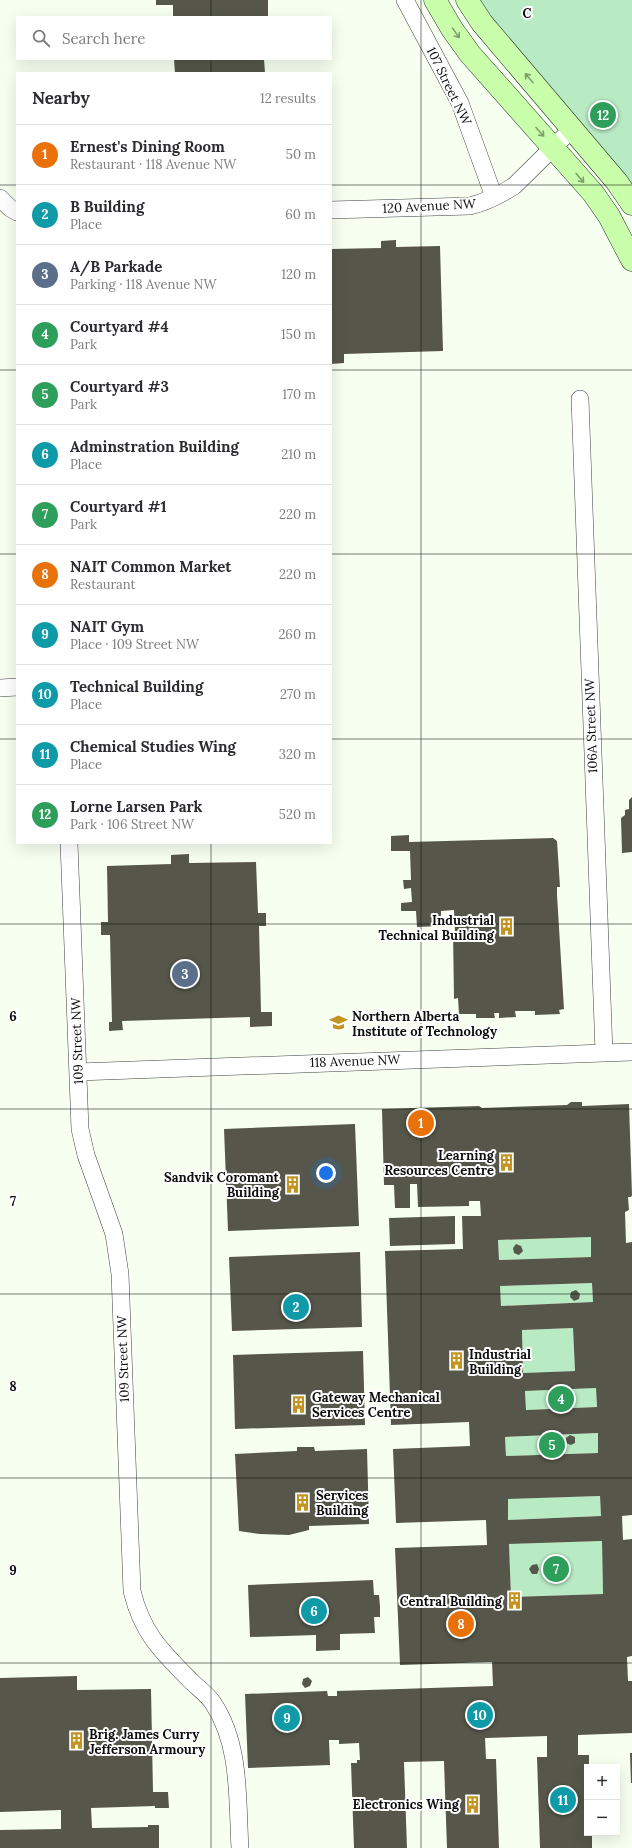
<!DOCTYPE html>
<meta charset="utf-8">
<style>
:root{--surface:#fff;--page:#f7f7f7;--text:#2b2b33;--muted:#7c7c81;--line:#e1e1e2;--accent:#2563eb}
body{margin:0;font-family:Lora,serif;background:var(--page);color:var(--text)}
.controls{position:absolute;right:12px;bottom:12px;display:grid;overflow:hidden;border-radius:0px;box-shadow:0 4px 16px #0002}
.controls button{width:36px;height:36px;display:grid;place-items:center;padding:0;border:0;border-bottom:1px solid var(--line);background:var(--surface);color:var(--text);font:20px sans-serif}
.you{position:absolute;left:326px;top:1173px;width:14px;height:14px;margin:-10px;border:3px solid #fff;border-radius:50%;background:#1a73e8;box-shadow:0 0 0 6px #1a73e833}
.badge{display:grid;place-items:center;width:26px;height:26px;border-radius:50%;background:var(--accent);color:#fff;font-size:13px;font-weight:700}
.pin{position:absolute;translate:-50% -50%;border:2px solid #fff;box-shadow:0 1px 4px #0006}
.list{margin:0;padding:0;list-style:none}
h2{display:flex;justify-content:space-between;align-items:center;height:52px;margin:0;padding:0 16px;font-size:17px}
h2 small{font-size:13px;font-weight:400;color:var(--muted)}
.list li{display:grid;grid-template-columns:26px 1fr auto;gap:12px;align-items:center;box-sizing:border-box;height:60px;padding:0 16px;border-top:1px solid var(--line)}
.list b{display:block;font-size:15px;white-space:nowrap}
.list p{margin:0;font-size:13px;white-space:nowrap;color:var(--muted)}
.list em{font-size:13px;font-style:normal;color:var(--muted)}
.icon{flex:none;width:22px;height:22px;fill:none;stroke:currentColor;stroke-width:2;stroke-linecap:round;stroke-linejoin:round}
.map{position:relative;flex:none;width:632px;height:1848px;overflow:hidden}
.search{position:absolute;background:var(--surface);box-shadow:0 4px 16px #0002;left:16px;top:16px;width:316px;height:44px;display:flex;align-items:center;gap:10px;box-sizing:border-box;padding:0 14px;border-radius:0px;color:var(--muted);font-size:15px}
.panel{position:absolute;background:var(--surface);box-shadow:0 4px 16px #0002;left:16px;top:72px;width:316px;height:772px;border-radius:0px}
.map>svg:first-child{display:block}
.green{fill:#b8ebc4}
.building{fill:#56574a;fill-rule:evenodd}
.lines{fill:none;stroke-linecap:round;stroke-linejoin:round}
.street-casing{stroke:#414141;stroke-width:18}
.secondary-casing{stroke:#303030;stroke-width:23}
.street{stroke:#fff;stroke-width:17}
.secondary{stroke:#c9ffab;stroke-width:22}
.oneway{stroke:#7e9f6c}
.grid{fill:none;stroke:#0e0e0e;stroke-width:1;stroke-opacity:0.55}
.labels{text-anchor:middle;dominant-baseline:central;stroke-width:4;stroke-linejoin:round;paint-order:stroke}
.street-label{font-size:13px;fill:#0e0e0e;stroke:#fff}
.poi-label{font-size:13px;font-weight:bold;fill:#0e0e0e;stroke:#fff;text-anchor:end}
.grid-label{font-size:13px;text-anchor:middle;font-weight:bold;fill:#0e0e0e;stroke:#fff;stroke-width:4;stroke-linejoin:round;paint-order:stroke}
</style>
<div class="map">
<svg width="632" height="1848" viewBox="0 0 632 1848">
<rect width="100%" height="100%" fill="#f6fff0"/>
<!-- green -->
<path class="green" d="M477,0H632V185L602,147L510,44Z
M591,1237V1257L499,1260L498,1240Z
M592,1283L593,1302L501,1306L500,1286Z
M573,1328L575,1371L523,1373L522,1330Z
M596,1388L597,1407L526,1410L525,1391Z
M598,1433V1453L506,1456L505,1437Z
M600,1496L601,1516L508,1520V1499Z
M602,1541L603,1594L511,1597L509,1544Z"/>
<!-- building -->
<path class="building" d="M156,0H268V17H173V5H156Z
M174,59H264L265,73H175Z
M396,240V247L440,246L443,351L344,354V363L331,364V249L381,248V241Z
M632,797V852L622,853L621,818L625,815V810L629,809V800Z
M409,835V842L553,838L557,841L560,887H557V895L564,1009L559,1010L560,1014L535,1015V1011H515L516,1017L499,1018V1013H494L495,1018H476V1014H459L458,998L454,999L453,931H455L454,910L441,911V926L417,927L416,911H401V903L412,902L411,888L404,889L403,880H411L410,851H391V836Z
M189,854V863L256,862L258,913H266V926H259L261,1012H272V1026L250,1027V1017L122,1021L123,1030L109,1031V1022H112L110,935H101V922H108L107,866L171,864V855Z
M571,1102H582V1106L629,1104L632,1195L631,1197H628L629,1210L625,1212L626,1243L632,1242V1515L622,1516L623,1540L632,1539V1656L627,1657L628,1681H632V1733L578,1735V1755H589V1767H587V1833H592V1848H540L537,1757H547V1736L485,1738L486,1759H496L499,1848H447L444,1761L404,1762L407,1848H354L351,1763H357V1760H360L359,1743L339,1744V1740H329L330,1765L248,1768L245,1694L327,1691L328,1696H337V1691L493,1686L492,1662L400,1665L395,1548L487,1545L486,1520L396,1523L393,1449L470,1446L469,1422L391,1425L385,1251L463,1249L462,1216H481L480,1201H469V1206L418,1207L417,1184H410V1208H395L394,1185H384L382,1109L479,1106L482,1108L567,1105ZM591,1237V1257L499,1260L498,1240ZM592,1283L593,1302L501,1306L500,1286ZM573,1328L575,1371L523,1373L522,1330ZM596,1388L597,1407L526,1410L525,1391ZM598,1433V1453L506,1456L505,1437ZM600,1496L601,1516L508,1520V1499ZM602,1541L603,1594L511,1597L509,1544Z
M355,1124L359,1226L228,1231L224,1129Z
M455,1216V1244L390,1246L389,1218Z
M516,1244L521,1246L523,1251L519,1255L514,1253L513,1248Z
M360,1252L362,1327L232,1331L229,1257Z
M576,1290L580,1294L579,1299L574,1301L570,1297L571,1292Z
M363,1351L365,1425L235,1429L233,1355Z
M570,1435L575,1437V1443L571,1445L566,1443V1438Z
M297,1447H314L315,1451L367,1449L369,1524L309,1526V1530L289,1535L260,1534L239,1531L235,1454L297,1451Z
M537,1564L539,1569L537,1574H532L529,1569L532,1565Z
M373,1580L374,1595H379L380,1606V1617H374L375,1633L340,1634V1650L316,1651V1635L250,1637L248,1585Z
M77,1676V1690L151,1689L153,1792H168L169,1808H155V1806L91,1808L92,1828L148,1827V1825H159V1848H0V1830L61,1829V1810L0,1812V1678Z
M308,1677L312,1681L310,1686L305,1688L302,1684L303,1679Z
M630,1753H632V1783H631Z"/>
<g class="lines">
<defs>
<path id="street" d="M405,0L460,103L494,197
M0,198L10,208L17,212
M331,210L470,206C486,202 500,195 514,186L572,129
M580,399L604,1053
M0,688L17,687
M69,843L80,1129L86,1155L114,1234L120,1274L132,1591C142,1633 162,1652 191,1681C198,1688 208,1695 213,1703C241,1745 237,1799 240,1848
M78,1072L632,1052"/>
<path id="secondary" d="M435,0L452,29L470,54L593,193L609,216L632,260
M467,0L482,23L617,182L632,204"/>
</defs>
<!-- street casing -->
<use href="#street" class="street-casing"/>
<!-- secondary casing -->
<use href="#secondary" class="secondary-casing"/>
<!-- street -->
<use href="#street" class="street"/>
<!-- secondary -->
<use href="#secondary" class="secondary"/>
</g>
<!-- one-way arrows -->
<defs><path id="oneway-shaft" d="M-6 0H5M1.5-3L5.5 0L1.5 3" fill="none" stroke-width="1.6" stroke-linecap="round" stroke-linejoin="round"/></defs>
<g class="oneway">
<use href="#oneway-shaft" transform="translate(456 33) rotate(55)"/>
<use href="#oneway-shaft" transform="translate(529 78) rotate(-131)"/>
<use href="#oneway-shaft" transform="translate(540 132) rotate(48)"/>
<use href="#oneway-shaft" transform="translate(580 178) rotate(50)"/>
</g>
<!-- grid -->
<path class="grid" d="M211,0V17M421,0V1848M211,59V73M0,185H17M331,185H632M0,370H17M331,370H632M0,554H17M331,554H632M0,739H17M331,739H632M211,843V1848M0,924H632M0,1109H632M0,1294H632M0,1478H632M0,1663H632"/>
<!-- icons -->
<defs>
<symbol id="building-bare" viewBox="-9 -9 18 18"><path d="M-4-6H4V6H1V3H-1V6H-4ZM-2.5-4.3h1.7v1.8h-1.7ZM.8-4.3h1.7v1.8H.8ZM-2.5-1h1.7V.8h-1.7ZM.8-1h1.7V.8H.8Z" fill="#c39421" stroke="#fff" stroke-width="2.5" paint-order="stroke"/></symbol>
<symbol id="university-bare" viewBox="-9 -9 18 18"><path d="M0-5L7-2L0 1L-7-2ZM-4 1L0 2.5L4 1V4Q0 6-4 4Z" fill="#c39421" stroke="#fff" stroke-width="2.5" paint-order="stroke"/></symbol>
</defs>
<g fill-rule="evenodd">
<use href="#building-bare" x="494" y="914" width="25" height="25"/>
<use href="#university-bare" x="326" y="1010" width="25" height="25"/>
<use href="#building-bare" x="494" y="1150" width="25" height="25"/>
<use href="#building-bare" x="280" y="1172" width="25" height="25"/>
<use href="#building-bare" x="444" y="1348" width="25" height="25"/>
<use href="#building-bare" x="286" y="1392" width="25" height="25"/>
<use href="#building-bare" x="290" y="1490" width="25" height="25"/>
<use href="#building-bare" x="502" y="1588" width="25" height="25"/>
<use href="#building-bare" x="64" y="1728" width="25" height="25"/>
<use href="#building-bare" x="460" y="1792" width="25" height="25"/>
</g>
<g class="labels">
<!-- street labels -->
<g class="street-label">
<text transform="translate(449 86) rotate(64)">107 Street NW</text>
<text transform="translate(429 206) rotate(-3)">120 Avenue NW</text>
<text transform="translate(591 726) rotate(-92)">106A Street NW</text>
<text transform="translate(77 1041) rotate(-92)">109 Street NW</text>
<text transform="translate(355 1061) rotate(-2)">118 Avenue NW</text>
<text transform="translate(123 1359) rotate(-92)">109 Street NW</text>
</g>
<!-- poi labels -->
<g class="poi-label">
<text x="494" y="920">Industrial<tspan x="494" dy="15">Technical Building</tspan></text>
<text x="352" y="1016" text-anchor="start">Northern Alberta<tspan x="352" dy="15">Institute of Technology</tspan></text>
<text x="494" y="1155">Learning<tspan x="494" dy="15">Resources Centre</tspan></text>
<text x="279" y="1177">Sandvik Coromant<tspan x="279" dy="15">Building</tspan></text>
<text x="469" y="1354" text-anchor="start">Industrial<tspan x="469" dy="15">Building</tspan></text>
<text x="312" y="1397" text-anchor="start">Gateway Mechanical<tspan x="312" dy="15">Services Centre</tspan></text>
<text x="316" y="1495" text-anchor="start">Services<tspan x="316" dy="15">Building</tspan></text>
<text x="502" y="1601">Central Building</text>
<text x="89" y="1734" text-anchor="start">Brig. James Curry<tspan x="89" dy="15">Jefferson Armoury</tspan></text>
<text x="459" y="1804">Electronics Wing</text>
</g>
</g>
<g class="grid-label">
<text x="527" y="18">C</text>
<text x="13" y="1021">6</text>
<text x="13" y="1206">7</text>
<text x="13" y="1391">8</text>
<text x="13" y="1575">9</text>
</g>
</svg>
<div class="controls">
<button>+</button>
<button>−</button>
</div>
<div class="you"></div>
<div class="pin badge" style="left:421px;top:1123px;background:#e8710a">1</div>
<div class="pin badge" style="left:296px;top:1307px;background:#0f9aa8">2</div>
<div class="pin badge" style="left:185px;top:974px;background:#5c6f8a">3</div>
<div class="pin badge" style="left:561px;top:1399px;background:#2e9e5b">4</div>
<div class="pin badge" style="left:552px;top:1445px;background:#2e9e5b">5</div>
<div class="pin badge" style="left:314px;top:1611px;background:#0f9aa8">6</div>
<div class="pin badge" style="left:556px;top:1569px;background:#2e9e5b">7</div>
<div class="pin badge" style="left:461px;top:1624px;background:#e8710a">8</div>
<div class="pin badge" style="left:287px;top:1718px;background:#0f9aa8">9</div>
<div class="pin badge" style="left:480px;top:1715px;background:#0f9aa8">10</div>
<div class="pin badge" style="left:563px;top:1800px;background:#0f9aa8">11</div>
<div class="pin badge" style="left:603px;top:115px;background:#2e9e5b">12</div>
<div class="search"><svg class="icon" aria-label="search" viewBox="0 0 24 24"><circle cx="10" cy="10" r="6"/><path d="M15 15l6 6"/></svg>Search here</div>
<section class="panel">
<h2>Nearby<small>12 results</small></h2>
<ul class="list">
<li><span class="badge" style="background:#e8710a">1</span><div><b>Ernest's Dining Room</b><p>Restaurant · 118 Avenue NW</p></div><em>50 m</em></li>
<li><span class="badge" style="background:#0f9aa8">2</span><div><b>B Building</b><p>Place</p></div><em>60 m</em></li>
<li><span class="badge" style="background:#5c6f8a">3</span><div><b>A/B Parkade</b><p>Parking · 118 Avenue NW</p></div><em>120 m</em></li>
<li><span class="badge" style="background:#2e9e5b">4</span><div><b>Courtyard #4</b><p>Park</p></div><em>150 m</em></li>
<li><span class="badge" style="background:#2e9e5b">5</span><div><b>Courtyard #3</b><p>Park</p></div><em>170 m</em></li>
<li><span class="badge" style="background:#0f9aa8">6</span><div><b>Adminstration Building</b><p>Place</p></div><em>210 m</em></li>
<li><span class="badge" style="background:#2e9e5b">7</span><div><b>Courtyard #1</b><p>Park</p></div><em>220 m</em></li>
<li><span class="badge" style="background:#e8710a">8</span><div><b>NAIT Common Market</b><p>Restaurant</p></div><em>220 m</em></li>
<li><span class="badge" style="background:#0f9aa8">9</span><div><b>NAIT Gym</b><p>Place · 109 Street NW</p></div><em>260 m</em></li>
<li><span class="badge" style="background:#0f9aa8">10</span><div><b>Technical Building</b><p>Place</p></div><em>270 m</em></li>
<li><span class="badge" style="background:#0f9aa8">11</span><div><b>Chemical Studies Wing</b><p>Place</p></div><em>320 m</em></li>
<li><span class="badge" style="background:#2e9e5b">12</span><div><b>Lorne Larsen Park</b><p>Park · 106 Street NW</p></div><em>520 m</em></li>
</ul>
</section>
</div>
